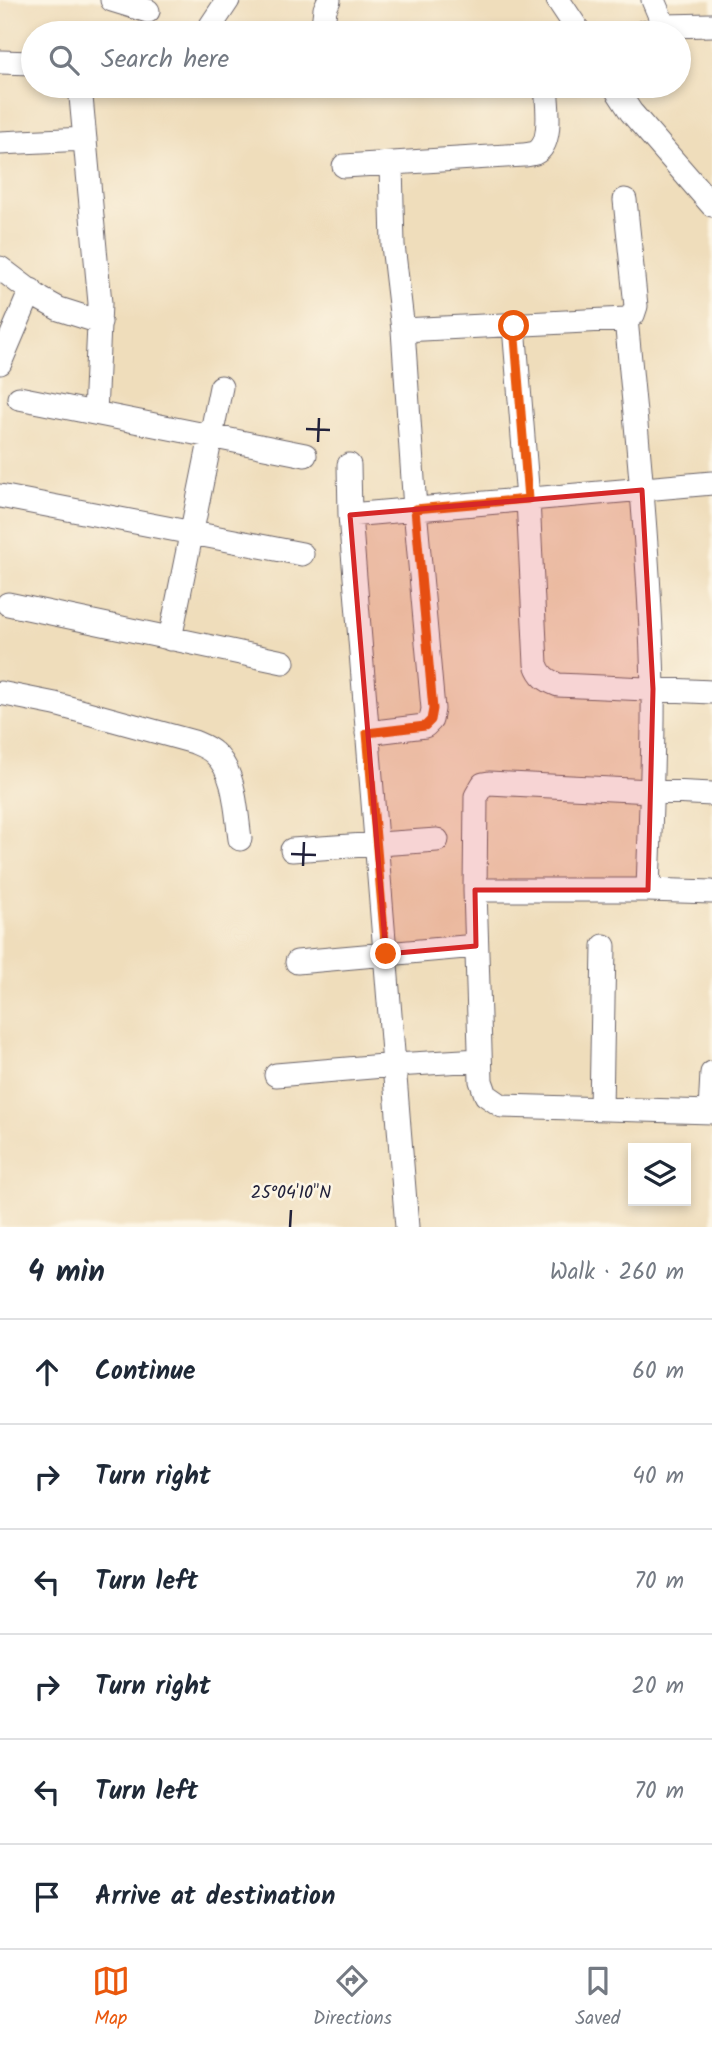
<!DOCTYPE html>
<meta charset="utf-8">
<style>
:root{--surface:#fff;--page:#f6f6f7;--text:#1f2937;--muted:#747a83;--line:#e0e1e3;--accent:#ea580c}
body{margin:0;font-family:Kalam,sans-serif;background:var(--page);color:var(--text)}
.controls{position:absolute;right:21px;bottom:21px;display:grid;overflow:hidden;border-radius:0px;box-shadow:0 4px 10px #0003}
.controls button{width:63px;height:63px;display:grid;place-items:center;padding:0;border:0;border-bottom:2px solid var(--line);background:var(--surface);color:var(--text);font:35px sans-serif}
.stop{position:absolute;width:21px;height:21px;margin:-16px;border:5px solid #ea580c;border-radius:50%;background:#fff}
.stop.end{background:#ea580c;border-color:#fff;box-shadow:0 2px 7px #0008}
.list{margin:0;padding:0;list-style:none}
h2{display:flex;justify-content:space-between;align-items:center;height:91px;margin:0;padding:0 28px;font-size:30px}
h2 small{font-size:23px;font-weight:400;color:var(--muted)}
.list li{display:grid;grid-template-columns:46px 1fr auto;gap:21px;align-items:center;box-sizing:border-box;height:105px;padding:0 28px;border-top:2px solid var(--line)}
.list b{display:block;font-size:26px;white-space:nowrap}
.list em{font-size:23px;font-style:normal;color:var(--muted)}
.icon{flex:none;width:38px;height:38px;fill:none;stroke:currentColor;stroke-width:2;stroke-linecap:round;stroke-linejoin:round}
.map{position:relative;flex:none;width:712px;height:1227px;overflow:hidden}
.search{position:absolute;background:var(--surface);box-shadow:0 4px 10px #0003;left:21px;right:21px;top:21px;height:77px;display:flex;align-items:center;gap:18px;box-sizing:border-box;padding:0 24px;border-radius:38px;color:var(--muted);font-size:26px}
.sheet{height:721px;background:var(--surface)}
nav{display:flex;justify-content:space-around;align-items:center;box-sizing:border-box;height:98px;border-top:2px solid var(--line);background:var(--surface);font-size:19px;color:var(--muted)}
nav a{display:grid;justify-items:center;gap:4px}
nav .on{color:var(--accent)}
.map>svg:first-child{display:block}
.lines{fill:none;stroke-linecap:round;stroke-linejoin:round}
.minor-casing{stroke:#6a6368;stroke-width:25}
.minor{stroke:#fff;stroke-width:23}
.route{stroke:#ea580c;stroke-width:9}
.marked{fill:#d62828;fill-opacity:0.2;stroke:#d62828;stroke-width:5;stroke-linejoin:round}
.ticks{fill:none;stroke:#22223b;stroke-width:2.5}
.ticks-label{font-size:18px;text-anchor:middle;fill:#22223b;stroke:#fcf5e5;stroke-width:5;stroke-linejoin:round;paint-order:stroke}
</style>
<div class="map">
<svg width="712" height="1227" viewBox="0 0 712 1227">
<rect width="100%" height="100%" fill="#fcf5e5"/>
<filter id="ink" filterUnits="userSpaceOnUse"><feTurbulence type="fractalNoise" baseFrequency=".0143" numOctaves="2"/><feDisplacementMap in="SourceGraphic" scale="14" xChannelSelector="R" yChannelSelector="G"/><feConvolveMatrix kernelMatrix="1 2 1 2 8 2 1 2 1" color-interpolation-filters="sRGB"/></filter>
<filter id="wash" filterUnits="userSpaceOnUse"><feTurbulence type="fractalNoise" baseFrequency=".00686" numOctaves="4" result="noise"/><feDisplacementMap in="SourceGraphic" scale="28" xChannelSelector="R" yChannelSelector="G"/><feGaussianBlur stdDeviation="1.57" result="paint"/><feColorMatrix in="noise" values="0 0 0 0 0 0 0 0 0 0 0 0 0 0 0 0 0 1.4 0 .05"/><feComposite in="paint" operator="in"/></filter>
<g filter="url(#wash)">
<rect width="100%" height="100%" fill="#efddbb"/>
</g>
<g filter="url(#ink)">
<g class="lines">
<defs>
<path id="minor" d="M112,0L148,11
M558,0L580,33
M653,0L664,26
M206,33L228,0
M322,33L325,9L329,0
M641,33L664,26L712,25
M0,62L33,63
M80,86L100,303L95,413
M614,86L631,112L712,205
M0,143L85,139
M344,166L523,155C527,155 531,154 535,153C554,144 547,104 546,86
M0,268L41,299L59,309L100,322
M626,319C638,442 650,564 653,687C654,755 650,823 648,890
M514,326L528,499L536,664C540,676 546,680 558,685L712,692
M403,330L626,319L633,315L636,306L625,200
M0,363L31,290
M19,398L305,455
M349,465L350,515L407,1227
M0,496L302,554
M350,515L712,483
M8,604L283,662
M170,639L221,387
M0,693L55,704L194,742C201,745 209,748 214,753C236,772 236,812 240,839
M367,733L425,726L431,720L433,709L415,509L403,330L393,245L391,164
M292,850L437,840
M475,890L476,796L483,784L489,783L712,794
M712,892L648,890H475L481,1081L486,1095L502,1106L712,1112
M297,962L476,946
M276,1075L395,1065L480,1060
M601,1109L604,946
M710,1112L712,1073"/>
</defs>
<!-- minor casing -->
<use href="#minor" class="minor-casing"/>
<!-- minor -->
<use href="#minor" class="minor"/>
</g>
</g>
<g class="lines" filter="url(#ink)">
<!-- route -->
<path class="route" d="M386,954L367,733L425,726L431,720L433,709L415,509L528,499L514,326"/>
</g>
<!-- marked area -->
<path class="marked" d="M642,490L653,689L648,890H475L476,946L386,954L350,515Z"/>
<!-- ticks -->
<path class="ticks" d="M306,429L330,430M318,442L319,418M291,854L316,855M303,866L304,842M290,1227L291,1210"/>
<g class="ticks-label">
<text x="291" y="1198">25°04'10"N</text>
</g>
</svg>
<div class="controls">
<button><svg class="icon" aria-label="layers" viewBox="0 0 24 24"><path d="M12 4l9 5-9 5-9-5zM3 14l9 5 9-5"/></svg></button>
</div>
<div class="stop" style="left:514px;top:326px"></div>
<div class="stop end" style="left:386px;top:954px"></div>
<div class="search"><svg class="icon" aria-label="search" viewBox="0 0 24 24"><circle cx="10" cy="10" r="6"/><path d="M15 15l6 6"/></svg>Search here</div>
</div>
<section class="sheet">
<h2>4 min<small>Walk · 260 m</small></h2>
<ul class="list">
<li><svg class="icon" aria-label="ahead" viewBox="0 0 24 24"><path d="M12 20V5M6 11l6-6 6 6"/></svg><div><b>Continue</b></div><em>60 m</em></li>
<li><svg class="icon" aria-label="right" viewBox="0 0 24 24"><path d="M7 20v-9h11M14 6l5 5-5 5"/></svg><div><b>Turn right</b></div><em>40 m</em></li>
<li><svg class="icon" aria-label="left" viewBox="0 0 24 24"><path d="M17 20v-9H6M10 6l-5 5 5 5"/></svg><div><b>Turn left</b></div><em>70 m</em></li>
<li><svg class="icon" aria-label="right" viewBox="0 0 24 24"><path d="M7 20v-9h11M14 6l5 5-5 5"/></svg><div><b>Turn right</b></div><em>20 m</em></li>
<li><svg class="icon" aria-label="left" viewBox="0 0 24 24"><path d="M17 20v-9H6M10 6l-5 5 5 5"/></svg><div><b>Turn left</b></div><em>70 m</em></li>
<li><svg class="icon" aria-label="arrive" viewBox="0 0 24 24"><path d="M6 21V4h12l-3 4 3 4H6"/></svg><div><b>Arrive at destination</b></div></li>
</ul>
</section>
<nav>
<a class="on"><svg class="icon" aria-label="map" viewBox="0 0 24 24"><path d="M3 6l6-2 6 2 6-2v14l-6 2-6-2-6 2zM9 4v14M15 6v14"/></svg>Map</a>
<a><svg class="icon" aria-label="directions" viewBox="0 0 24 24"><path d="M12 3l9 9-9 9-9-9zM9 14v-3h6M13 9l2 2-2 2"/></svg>Directions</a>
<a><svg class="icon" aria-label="saved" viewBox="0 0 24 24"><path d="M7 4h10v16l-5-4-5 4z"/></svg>Saved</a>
</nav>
